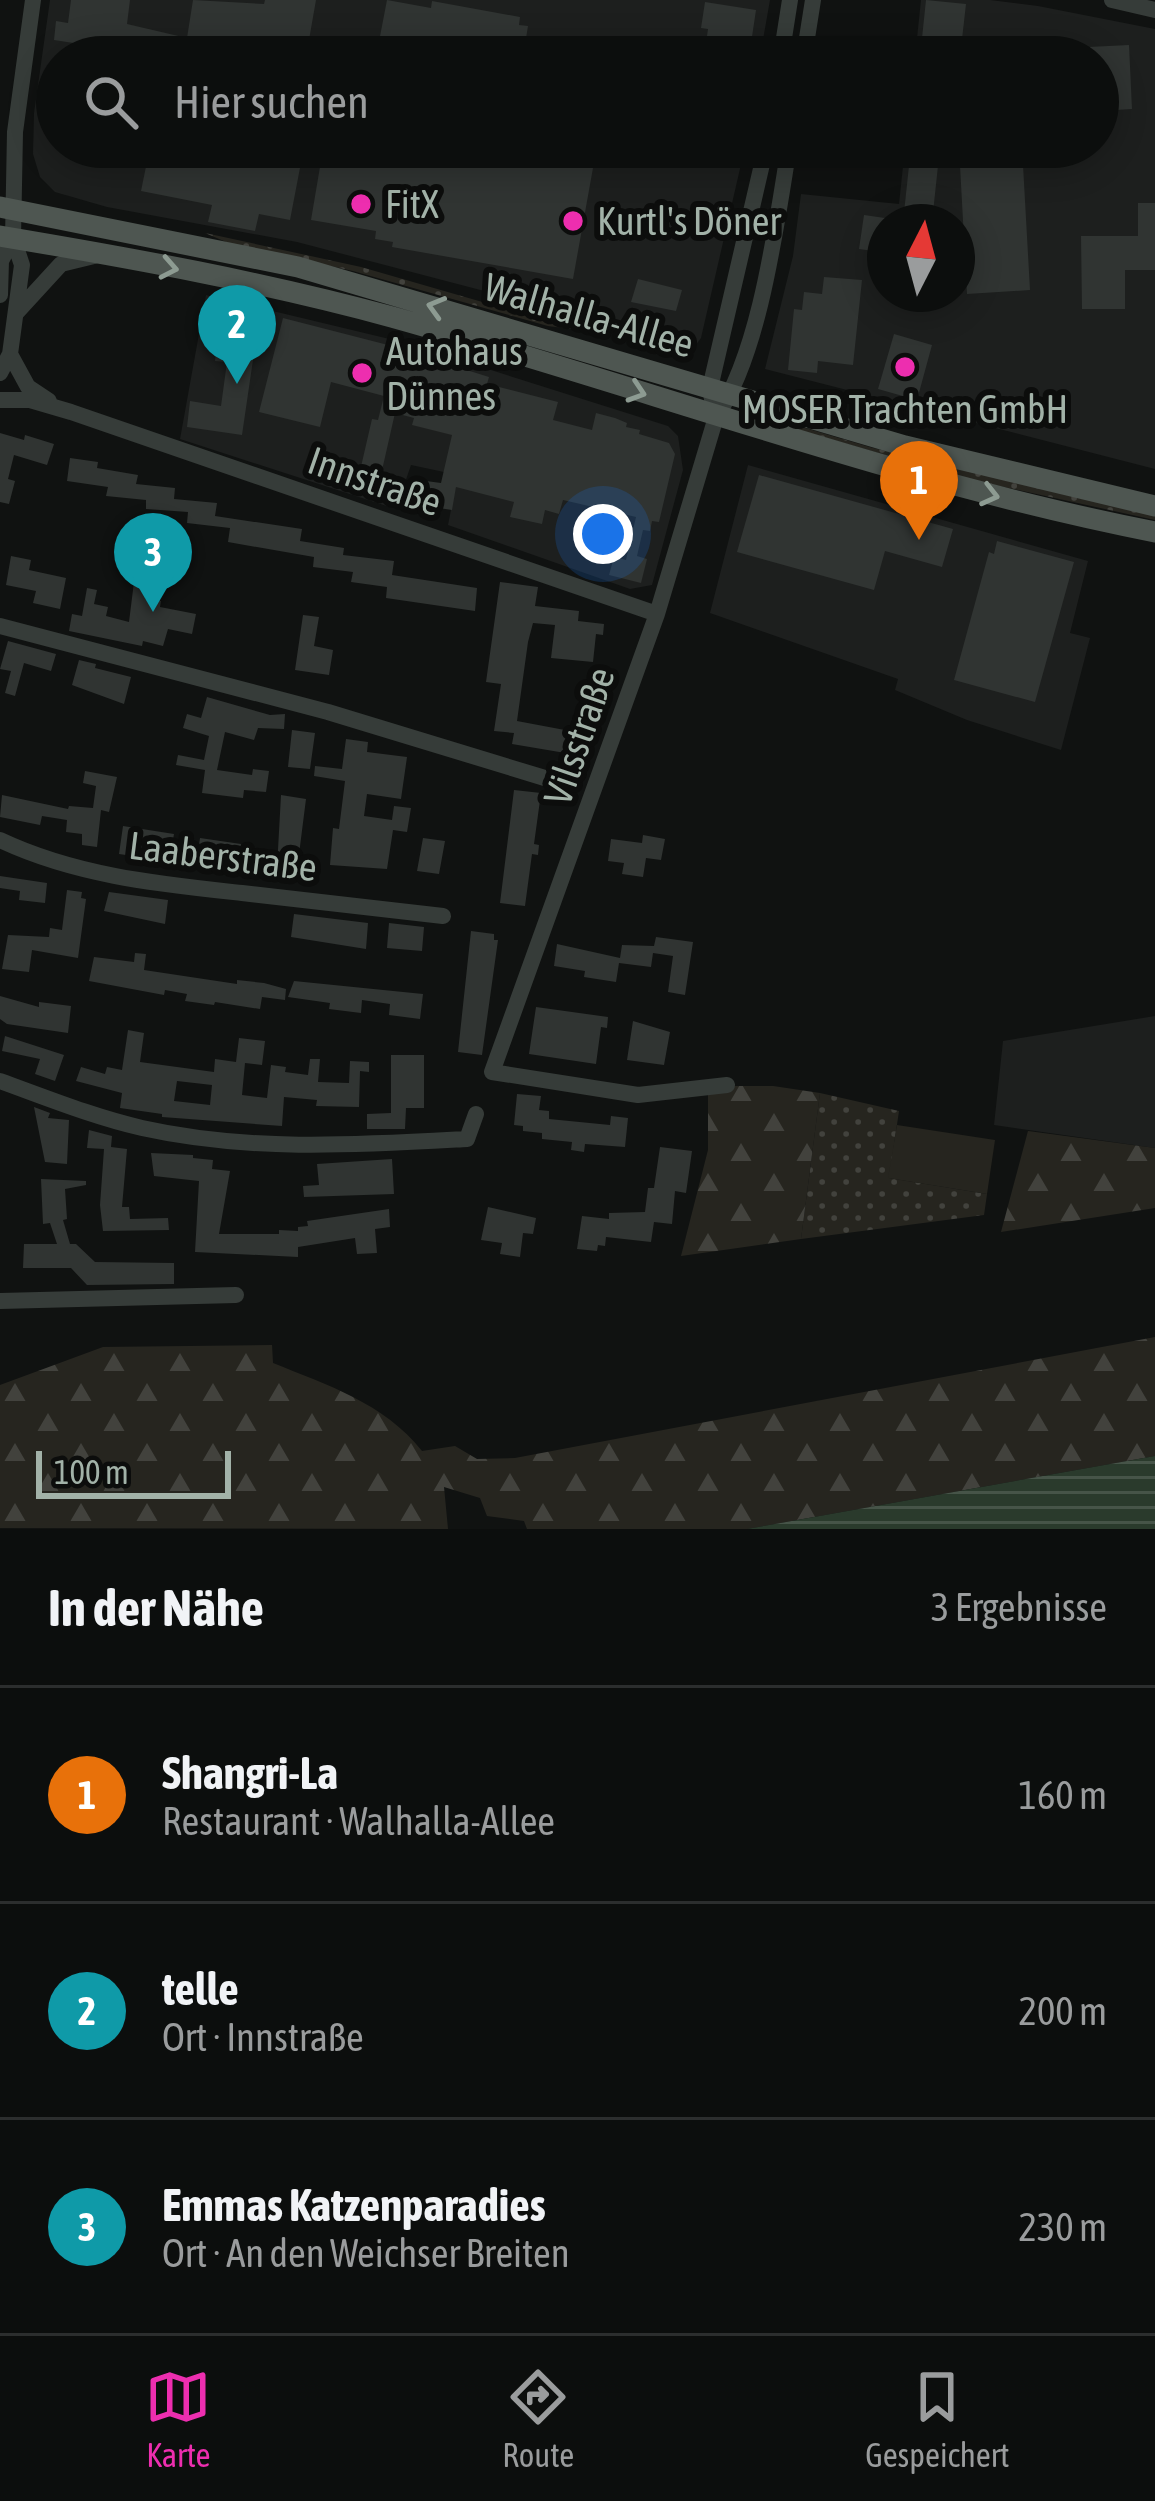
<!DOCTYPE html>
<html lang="de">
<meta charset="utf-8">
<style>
:root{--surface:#0c0e0d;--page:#151716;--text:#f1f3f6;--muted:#9a9c9d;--line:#2c2e2e;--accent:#ed2eaf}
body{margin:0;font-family:"Asap Condensed",sans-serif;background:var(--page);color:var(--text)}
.compass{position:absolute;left:867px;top:204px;width:108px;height:108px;border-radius:50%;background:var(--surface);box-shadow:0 6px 30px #0003;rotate:6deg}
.scale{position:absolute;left:36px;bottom:30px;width:195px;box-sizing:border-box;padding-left:12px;border:6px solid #a2b2a8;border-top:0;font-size:33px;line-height:42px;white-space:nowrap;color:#a2b2a8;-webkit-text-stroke:9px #0c0d0c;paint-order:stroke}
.you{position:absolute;left:603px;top:534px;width:42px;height:42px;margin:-30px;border:9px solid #fff;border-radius:50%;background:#1a73e8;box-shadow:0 0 0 18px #1a73e833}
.badge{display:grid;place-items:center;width:78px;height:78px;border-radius:50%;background:var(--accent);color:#fff;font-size:39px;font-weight:700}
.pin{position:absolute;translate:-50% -99px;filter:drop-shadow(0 3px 6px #0008)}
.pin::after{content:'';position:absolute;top:63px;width:42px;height:36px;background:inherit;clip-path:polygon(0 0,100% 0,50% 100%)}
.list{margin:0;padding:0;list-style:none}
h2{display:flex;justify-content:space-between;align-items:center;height:156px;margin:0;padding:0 48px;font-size:51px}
h2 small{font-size:39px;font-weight:400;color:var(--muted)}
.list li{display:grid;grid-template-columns:78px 1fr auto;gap:36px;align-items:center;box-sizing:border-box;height:216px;padding:0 48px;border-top:3px solid var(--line)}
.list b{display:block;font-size:45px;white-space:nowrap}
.list p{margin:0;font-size:39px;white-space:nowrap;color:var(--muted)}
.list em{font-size:39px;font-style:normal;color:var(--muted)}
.icon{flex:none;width:66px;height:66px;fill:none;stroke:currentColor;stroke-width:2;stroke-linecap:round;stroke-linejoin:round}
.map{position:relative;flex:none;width:1155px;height:1529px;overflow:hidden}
.search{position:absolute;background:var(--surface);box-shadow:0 6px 30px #0003;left:36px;right:36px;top:36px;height:132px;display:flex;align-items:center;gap:30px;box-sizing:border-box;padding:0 42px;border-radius:66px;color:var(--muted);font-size:45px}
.sheet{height:804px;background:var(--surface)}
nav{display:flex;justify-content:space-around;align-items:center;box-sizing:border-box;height:168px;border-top:3px solid var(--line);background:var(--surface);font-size:33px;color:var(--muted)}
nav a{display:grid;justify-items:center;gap:6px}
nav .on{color:var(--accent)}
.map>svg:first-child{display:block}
.built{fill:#1d1f1e;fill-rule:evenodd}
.grass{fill:url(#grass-dots)}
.forest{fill:url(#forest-firs)}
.garden{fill:#26251f}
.water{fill:url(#water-rules)}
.building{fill:#303432;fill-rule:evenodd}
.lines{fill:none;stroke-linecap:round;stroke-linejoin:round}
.minor{stroke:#363c39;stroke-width:16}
.major{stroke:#4e5651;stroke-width:21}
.oneway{stroke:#8d9b92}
.poi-dot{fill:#ed2eaf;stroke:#0c0d0c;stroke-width:4.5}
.labels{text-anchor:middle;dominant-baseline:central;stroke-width:12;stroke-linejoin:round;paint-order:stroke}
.poi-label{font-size:39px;fill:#a2b2a8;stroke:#0c0d0c;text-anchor:start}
.street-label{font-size:39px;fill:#a2b2a8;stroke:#0c0d0c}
</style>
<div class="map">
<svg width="1155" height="1529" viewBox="0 0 1155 1529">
<defs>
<pattern id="grass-dots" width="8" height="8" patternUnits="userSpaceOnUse" patternTransform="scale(3)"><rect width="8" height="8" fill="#26251f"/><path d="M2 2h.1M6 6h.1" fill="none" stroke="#42423d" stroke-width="1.8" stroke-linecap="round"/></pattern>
<pattern id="forest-firs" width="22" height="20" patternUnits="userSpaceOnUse" patternTransform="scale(3)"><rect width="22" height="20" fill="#26251f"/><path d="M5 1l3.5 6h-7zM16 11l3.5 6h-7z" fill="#42423d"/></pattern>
<pattern id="water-rules" width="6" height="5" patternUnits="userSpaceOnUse" patternTransform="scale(3)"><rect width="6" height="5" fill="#2a3a2c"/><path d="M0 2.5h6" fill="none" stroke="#465448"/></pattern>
</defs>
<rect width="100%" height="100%" fill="#101211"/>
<!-- built -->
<path class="built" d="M50,0H770L760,57H57V147H745L701,338L695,346L297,242L107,207L55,192L40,177L33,154L34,113Z
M921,0H990L1038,6L1155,29V469L765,369L793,256L801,194L899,204L905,147H1098V57H915ZM885,222H957V294H885Z
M206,295L402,342L668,426L678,436L683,470L652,585L630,589L448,525L458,475L411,465L396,509L180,439Z
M748,465L1088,561L1070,633L1090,638L1061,750L967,720L895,690L898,679L710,613Z
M1155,1016V1148L994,1125L1003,1041Z"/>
<!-- grass -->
<path class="grass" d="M205,233L361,267L579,330L548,326L353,271L231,244Z
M754,413L873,448L1155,510V520L973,480L753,417Z
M820,1093L899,1111L889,1178L987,1194L984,1215L801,1239Z"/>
<!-- forest -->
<path class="forest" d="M708,1086H773L820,1093L801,1239L681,1256L708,1150Z
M1028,1131L1155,1148V1208L1001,1232Z
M1155,1337V1456L747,1529H527L524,1521L487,1516L480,1498L444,1487L448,1529L0,1528V1385L103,1347L272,1345L273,1363C327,1385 384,1403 422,1451L455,1446L477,1459L515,1458Z"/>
<!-- garden -->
<path class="garden" d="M897,1125L995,1140L987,1194L888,1178Z"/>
<!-- water -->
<path class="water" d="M1155,1456V1529H747Z"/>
<!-- building -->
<path class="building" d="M71,0H130L127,24L187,38L193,0L264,4L265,0H316L306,57H128L130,44L107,41L106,48L54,40L56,21L68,23Z
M387,0L431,8L432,1L520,17L519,25L528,26L523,57H376Z
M926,0L966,4L960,57H920Z
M705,2L756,10L749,57H704L708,29L701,28Z
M1129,45L1132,109L1098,111V57H1068V48Z
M150,147L248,162L251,147H304L290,220L259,214L255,231L208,222L212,205L141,191Z
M332,147L378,150L379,147H501L500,152L570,165L572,153L588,156L586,167L593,168L573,279L392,247L393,242L375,239L376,231L311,220L323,149L331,150Z
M911,147H940L932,222H903Z
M959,147H1022L1030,290L967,294Z
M1138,203H1155V270H1125V309H1082L1081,236H1138Z
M864,215L885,218L881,252L859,249Z
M824,277L862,280L853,365L818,361L817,373L788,370L794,309L802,310L804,292L822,294Z
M638,279L682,290L676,311L631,302Z
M209,302L240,306L233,350L254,353L242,435L187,427L190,401L221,406L227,362L215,361L218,336L204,334Z
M283,318L458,363L457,367L489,377L487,384L558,402L553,420L592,430L596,413L615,418L627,423L626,427L640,430L639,434L669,443L675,454L659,522L652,521L650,531L643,530L637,556L647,559L641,583L609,575L614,557L626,560L636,517L563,500L559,514L545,510L542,524L510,517L514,502L456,487L452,510L406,503L411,479L441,483L452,435L412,425L414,418L395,413L378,488L357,484L372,419L378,420L384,396L331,382L320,427L259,412Z
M894,334L932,345L917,400L878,389Z
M0,433L24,440L25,435L54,444L47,465L14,455L8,479L15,481L9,504L0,502Z
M70,458L98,462L97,468L138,475L136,484L175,488L174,499L217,503L215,516L302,529L300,541L344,548L343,555L394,561L392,575L477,588L475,611L386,598L387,587L351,582L353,572L313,567L314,557L228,542L230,528L187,523L188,512L146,509V500L106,496L108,487L67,481Z
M759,475L953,529L942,567L885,551L874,590L737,552Z
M997,541L1074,562L1035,702L954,680L989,552L994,554Z
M11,556L31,560L29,570L66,578L60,609L33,603L36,591L6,585Z
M134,582L147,584L145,599L161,601L160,607L196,614L192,634L168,629L163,646L143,641L142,646L69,631L72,614L82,616L87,588L97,590L94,604L108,607L106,616L129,622Z
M500,582L538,587L535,606L579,611L578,621L604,624L603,635L596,634L593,662L551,658L555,625L533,623L528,642L517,721L586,734L583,756L512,744L514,733L494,731L501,684L486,682Z
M303,615L319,617L314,646L333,650L329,675L295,670Z
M8,641L56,654L51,671L24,663L15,696L5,693L11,671L0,669Z
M79,660L96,664L95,668L131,677L124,704L72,685Z
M207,697L270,715L285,714L284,729L258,728L254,740L225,732L217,770L252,775L253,769L269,771L266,792L244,790L243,798L202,793L205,770L176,765L178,755L204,760L209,736L183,728L187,714L201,718Z
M292,730L315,733L310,769L288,767Z
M346,739L368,742L367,752L407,757L401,799L367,794L364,816L392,820L394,806L411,808L407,832L393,830L387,869L330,865L333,828L339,829L345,781L314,776L315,766L342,769Z
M85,771L117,777L109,812L101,810L97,847L82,845V834L66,832L67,820L42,816L40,825L0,817L2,795L68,809L69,806L93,808L96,786L83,783Z
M514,790L541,793L534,844L539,845L538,855L532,854L525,906L500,903Z
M281,795L306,799L297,870L277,868Z
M123,826L174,834L171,851L197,855L195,865L119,854Z
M643,835L665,839L661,860L646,858L643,877L622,874L624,863L608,861L611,839L642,843Z
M200,838L241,844L238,865L197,859Z
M423,838L445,841L439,874L417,871Z
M0,876L47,883L45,903L19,900L20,891L0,888Z
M67,890L82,892L81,898L86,899L78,958L32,950L29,972L2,969L8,935L49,937L50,928L62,930Z
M109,892L168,900L165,924L104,911Z
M294,914L368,923L366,949L291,937Z
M389,923L424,927L422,951L387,948Z
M471,931L494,934V940H498L482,1055L458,1052Z
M656,937L693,942L685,995L668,992L673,956L653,953L651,967L619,963L616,982L584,977L585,971L554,966L557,944L620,958L622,945L654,946Z
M135,953L146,954L144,970L237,984V980L264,983L286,989L285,1000L262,997L260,1009L215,1002L214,1005L185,1001L187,994L165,990L164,995L89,981L94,957L134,962Z
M294,981L423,994L420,1019L389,1015L390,1004L362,1000L361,1013L329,1009L330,1003L288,997Z
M0,996L39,1007V1002L71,1006L68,1033L7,1024L0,1019Z
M536,1007L608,1017L607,1028L601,1027L596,1064L529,1054Z
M633,1021L670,1032L664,1065L627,1060Z
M128,1030L144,1033L140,1062L214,1072L215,1059L236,1062L239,1038L265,1041L262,1065L245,1063L242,1095L267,1098L271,1065L286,1067L285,1072L308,1075L310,1059H320L318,1082L349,1083L350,1061L369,1062V1072L360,1071L359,1107L316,1106L317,1100L284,1097L282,1126L162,1117V1114L120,1108L122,1093L76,1081L81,1067L105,1074L107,1067L122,1070ZM177,1081L212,1085L210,1105L174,1101Z
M5,1036L64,1055L55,1081L35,1074L40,1059L2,1051Z
M391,1055H424V1108H406L405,1129H367V1114L391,1113Z
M517,1094L541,1096L539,1110L549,1111V1119L610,1125L611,1116L628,1118L625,1147L585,1144L584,1152L571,1150L572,1142L542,1139V1133L523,1131V1126L514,1125Z
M34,1107L50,1113L48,1118L69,1120L67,1164L45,1162Z
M89,1130L112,1136L111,1147L127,1149L122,1207H129L130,1219L168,1218L169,1230L103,1231L100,1205L104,1149L87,1148Z
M660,1147L692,1151L686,1193L675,1191L672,1224L654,1222L651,1242L606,1237L605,1246L598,1245L597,1251L577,1249L582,1216L609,1219V1213L645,1212L648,1188H654Z
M151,1153L193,1155V1158L213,1160L212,1169L230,1171L219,1234H279V1230L298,1231V1227L308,1226L307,1221L389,1209L390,1227L375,1229L377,1253L357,1254L355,1238L298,1247V1257L195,1252L199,1181L154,1176Z
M392,1159L394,1194L304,1197L303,1186L319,1185L317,1164Z
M41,1179L86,1181V1185L65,1189L67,1219L63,1220L70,1244H76L95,1262L174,1263V1284L87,1285L71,1268H23L24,1244H57L50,1223L43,1224Z
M488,1207L536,1218L533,1234L523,1233L520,1257L500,1254L502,1243L481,1240Z"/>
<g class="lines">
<!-- minor -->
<path class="minor" d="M1112,0L1155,10
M781,57L790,0
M804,57L813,0
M0,295L1,261L13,238
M17,312L61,264L94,256
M10,354L28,387L49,401
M0,373L10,354L22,265L13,238L15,132L33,0
M712,399L710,388L766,147
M0,400H30L71,412L657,614
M0,626L328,712L548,779
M0,840C76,876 159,884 242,893C309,901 376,908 443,916
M0,1081C47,1098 94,1117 142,1128C250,1152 358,1145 467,1139L476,1114
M727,1085L638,1095L492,1072L657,614L716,417C760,353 776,226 789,147
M0,1301L236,1295"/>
<!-- major -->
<path class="major" d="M0,207L298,267L905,446L1155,506
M0,236C131,258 264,282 392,317C647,388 895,481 1155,532"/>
</g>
<!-- one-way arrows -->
<defs><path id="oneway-chevron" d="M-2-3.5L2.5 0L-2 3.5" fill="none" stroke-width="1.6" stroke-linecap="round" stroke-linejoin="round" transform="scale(3)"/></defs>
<g class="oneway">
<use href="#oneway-chevron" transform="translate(169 268) rotate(11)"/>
<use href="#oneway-chevron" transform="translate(436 307) rotate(-164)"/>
<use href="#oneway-chevron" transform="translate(637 392) rotate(18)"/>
<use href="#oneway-chevron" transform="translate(990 495) rotate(14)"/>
</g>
<!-- markers -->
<g class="poi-dot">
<circle cx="361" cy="204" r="12"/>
<circle cx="573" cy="221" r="12"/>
<circle cx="905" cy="367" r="12"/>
<circle cx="362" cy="373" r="12"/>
</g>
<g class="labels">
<!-- poi labels -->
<g class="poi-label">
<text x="385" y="204">FitX</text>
<text x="597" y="221">Kurtl's Döner</text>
<text x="386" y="351">Autohaus<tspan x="386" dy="45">Dünnes</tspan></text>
<text x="905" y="409" text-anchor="middle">MOSER Trachten GmbH</text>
</g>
<!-- street labels -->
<g class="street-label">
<text transform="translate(589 315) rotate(16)">Walhalla-Allee</text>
<text transform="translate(375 481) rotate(19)">Innstraße</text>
<text transform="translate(579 736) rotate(-71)">Vilsstraße</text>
<text transform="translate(223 856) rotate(7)">Laaberstraße</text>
</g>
</g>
</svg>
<svg class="compass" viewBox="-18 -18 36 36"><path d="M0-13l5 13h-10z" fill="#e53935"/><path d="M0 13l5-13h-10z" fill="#9a9c9d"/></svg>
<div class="scale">100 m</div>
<div class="you"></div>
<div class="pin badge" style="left:919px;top:540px;background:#e8710a">1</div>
<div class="pin badge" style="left:237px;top:384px;background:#0f9aa8">2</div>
<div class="pin badge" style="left:153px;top:612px;background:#0f9aa8">3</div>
<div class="search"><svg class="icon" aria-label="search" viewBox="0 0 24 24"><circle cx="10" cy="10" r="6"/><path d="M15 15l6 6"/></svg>Hier suchen</div>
</div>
<section class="sheet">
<h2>In der Nähe<small>3 Ergebnisse</small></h2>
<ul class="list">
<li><span class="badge" style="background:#e8710a">1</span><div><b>Shangri-La</b><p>Restaurant · Walhalla-Allee</p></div><em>160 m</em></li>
<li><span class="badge" style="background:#0f9aa8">2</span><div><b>telle</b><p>Ort · Innstraße</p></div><em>200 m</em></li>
<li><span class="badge" style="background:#0f9aa8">3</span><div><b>Emmas Katzenparadies</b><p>Ort · An den Weichser Breiten</p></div><em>230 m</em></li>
</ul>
</section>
<nav>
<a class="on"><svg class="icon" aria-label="map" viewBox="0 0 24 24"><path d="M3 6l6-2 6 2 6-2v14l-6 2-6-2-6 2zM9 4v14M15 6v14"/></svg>Karte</a>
<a><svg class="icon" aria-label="directions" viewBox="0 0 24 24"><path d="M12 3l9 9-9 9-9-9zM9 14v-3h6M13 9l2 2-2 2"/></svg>Route</a>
<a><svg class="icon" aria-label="saved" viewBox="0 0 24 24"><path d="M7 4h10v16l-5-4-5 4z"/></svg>Gespeichert</a>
</nav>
